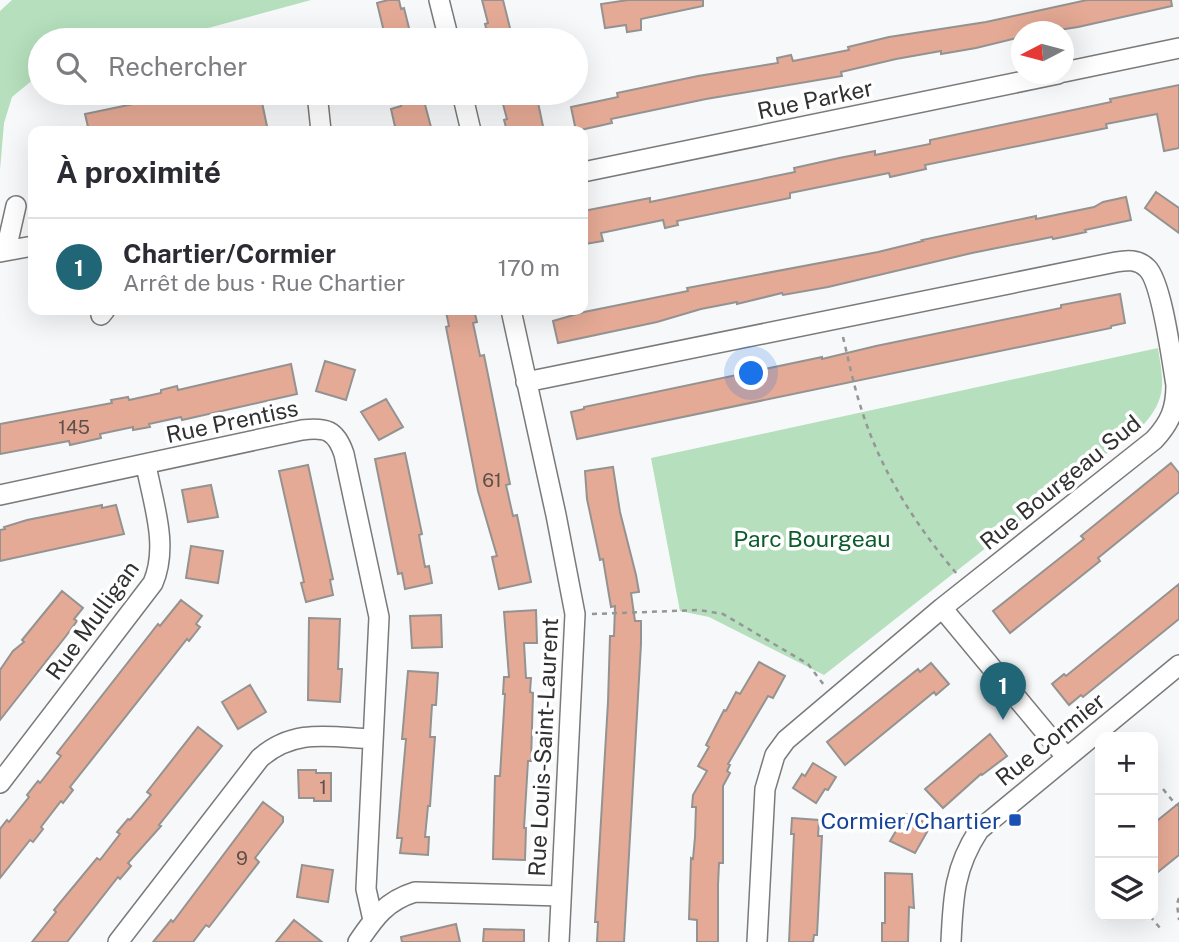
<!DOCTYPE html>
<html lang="fr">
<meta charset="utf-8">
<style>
:root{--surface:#fff;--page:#f2f2f3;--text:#2b2b33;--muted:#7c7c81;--line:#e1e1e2;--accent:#216677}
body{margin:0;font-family:"Public Sans",sans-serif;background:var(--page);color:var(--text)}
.controls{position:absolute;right:21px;bottom:21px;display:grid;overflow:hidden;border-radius:14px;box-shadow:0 7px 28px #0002}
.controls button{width:63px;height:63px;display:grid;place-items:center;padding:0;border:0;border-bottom:2px solid var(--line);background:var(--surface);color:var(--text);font:35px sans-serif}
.compass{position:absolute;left:1011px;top:21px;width:63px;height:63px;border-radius:50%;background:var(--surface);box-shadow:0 7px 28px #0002;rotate:264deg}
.you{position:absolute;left:752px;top:374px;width:24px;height:24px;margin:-18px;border:5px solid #fff;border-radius:50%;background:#1a73e8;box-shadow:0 0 0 10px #1a73e833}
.badge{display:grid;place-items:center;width:46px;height:46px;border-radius:50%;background:var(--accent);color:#fff;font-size:23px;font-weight:700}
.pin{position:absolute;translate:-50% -58px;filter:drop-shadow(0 2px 4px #0008)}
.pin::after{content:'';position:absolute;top:37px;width:24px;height:21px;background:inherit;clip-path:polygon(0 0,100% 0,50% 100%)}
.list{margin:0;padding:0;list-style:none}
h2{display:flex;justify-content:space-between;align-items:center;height:91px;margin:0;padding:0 28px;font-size:30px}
h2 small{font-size:23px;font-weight:400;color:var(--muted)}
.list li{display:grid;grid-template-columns:46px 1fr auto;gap:21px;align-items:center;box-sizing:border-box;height:98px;padding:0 28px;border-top:2px solid var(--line)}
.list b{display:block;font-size:26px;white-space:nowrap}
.list p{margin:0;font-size:23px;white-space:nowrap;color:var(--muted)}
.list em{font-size:23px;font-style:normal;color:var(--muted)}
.icon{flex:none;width:38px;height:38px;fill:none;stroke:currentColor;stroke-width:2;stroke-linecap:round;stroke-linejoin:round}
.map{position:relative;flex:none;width:1179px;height:942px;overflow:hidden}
.search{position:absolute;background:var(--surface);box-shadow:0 7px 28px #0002;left:28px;top:28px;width:560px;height:77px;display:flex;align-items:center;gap:18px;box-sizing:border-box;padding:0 24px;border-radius:38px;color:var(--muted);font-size:26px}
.panel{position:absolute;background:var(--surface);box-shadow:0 7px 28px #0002;left:28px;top:126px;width:560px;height:189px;border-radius:14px}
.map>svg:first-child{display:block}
.green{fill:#b5dfbd}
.building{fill:#e5aa95;stroke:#949392;stroke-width:2}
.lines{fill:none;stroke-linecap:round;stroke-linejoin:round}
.minor-casing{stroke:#7a7a7b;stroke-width:22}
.path{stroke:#959696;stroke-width:2.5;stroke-dasharray:5 5;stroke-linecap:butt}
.minor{stroke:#fff;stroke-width:19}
.transit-dot{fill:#1a4fb4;stroke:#fff;stroke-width:2.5}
.labels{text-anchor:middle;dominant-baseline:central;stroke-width:7;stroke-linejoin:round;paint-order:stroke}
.number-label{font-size:19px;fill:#5e4f4a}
.street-label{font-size:23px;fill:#313131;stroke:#fff}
.park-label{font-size:23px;fill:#0b5b2b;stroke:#fff}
.transit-label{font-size:23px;fill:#164399;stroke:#fff;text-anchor:end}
</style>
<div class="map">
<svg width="1179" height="942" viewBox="0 0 1179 942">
<rect width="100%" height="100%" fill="#f7f8f9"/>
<!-- green -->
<path class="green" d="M12,0H311L164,40H40V74L12,97L4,123L0,170V11Z
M1158,348C1163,381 1168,397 1144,424L824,675L709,617L680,611L651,458Z"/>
<!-- building -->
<path class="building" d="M388,0H399L401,9L404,8L412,40H386L377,3Z
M482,0H503L513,40H489L485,24L488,23Z
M628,0H703V6L641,19V30L627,32L626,25L605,28L601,4Z
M1087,0H1171L1172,6L1078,27L1046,32H1021V37L976,48L941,54V51L896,59L841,72L842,76L706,99L611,119L612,123L576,131L571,107L618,97L617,93L698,76L778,63L777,58L791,55L793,61L849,50L848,47L889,37L986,22Z
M1179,85V148L1164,151L1157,114L1106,124L1107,128L925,165L926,169L890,177L889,173L790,193V198L677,221L678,225L665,228L663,220L601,233L603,241L585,244L583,211L650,198V202L795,172L794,168L839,158L875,151V155L930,144V140L1111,102L1110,99Z
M186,93H260L268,131H89L85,114Z
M398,93H422L432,131H396L391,109L401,106Z
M500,93H536L544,131H507L504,120L507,119Z
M1156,192L1179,208V233L1145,208Z
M1126,197L1131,220L1085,230L1086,232L1053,239L1052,237L972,253L828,287L783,295L782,293L737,304V302L701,309L657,322L558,343L553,321L584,312L688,291L687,288L878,252L923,241L922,240L1036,216V219L1094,207L1103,202Z
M1120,294L1125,323L1111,326V328L577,439L571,412L584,409V407L822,357V359L876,346L1061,308V305Z
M455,310H474L477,322L473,323L480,356L484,355L510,484L506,485L513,516L517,515L531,582L499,589L492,557L497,556L478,491L446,327L449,326L446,312Z
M325,361L355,370L346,400L316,391Z
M291,364L297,394L182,420L181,417L149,424L150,427L133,430V427L100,434L101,438L70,445L69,441L0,454V424L112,403L111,400L128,397L129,400L161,393V390L177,386L178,390Z
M386,399L403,427L379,440L361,412Z
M405,453L422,534L419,535L425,567L429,566L432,583L405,589L402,573L398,574L375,459Z
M1171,463L1179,473V492L1098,558L1100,561L1010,633L993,611L1084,539L1081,536Z
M308,465L333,579L330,580L333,595L306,602L301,583L304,582L279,471Z
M613,467L620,512L636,575L639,592L631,593L635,621H641V644L624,942H597L598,922H595L608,702L610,636H614L615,606L611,607L603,559L600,560L596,541L587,499L585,471Z
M211,485L218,517L188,522L182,490Z
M102,505V508L116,505L124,534L0,561V530L5,529L4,527L27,520Z
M191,546L223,551L218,583L186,578Z
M1179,584V619L1083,697L1081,695L1069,705L1052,684L1064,674L1066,676Z
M62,591L83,608L74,619L77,621L66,636L0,720V670L13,651L24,642L22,640Z
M181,600L202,616L196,624L200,627L189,641L187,639L70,787L73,790L63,803L61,801L41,827L43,829L33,842L30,840L0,878V829L7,820L9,822L29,797L27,795L38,781L40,783L61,756L57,753L158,624L160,626Z
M536,610L537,643H524L526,678H531L530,692L533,693L531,761H528L524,828H526L525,860L493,859L495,776H500L505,694H503L504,677H509L504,612Z
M441,615L442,647L412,648L410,616Z
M309,618L340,619L338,669H342L340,702L308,700Z
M759,662L785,676L773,698L768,696L728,764L730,765L727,771L730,773L723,786V863H719L718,885V942H697V920L689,919L691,858L693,859L695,837L696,807H692L693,795L707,771L698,766L709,747L706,745L724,710L726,711L736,692L740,694Z
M931,663L949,684L936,695L934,692L845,765L827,742L918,669L920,672Z
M408,671L438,673L436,705H432L430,737H435L430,806H428L425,837H429L428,855L400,853L402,838H397L406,739H402Z
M250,685L266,712L238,729L222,702Z
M198,727L222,746L159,825L161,826L128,863L131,866L120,879L118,877L67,942H32L56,912L54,910L97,858L100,860L120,834L117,832L128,819L130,820L151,795L147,792Z
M990,734L1007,756L982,775L981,774L943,808L925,789Z
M813,763L836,777L828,790L825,789L816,803L793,788L802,774L805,776Z
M298,770H316V773H331V801H314V798H299Z
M263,802L283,817V822L255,858L259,862L209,927L206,925L193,942H153L171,920L173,922Z
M1179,803V855L1153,876V824Z
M906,814L931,825L915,853L890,841Z
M792,818L819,820L818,836H822L817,935H814L813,942H789L794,834H791Z
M302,865L333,870L328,902L297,897Z
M885,873L912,874L914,908L909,907L908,942H882V923H885Z
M294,920L322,942H276Z
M456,924L460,942H402L401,937Z
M484,929L524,930V942H483Z"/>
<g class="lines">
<defs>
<path id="minor" d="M439,0L449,40
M1064,72L1179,48
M317,93L321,131
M462,93L471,131
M583,172L1058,74
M6,250L16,206
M0,252L33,246
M511,310L556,515L575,614L559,942
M101,315L105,310
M526,382L1116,262C1127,260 1138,259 1147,268C1162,282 1172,362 1176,385C1176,409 1170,423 1154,440L942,608L786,740L775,755L765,789L757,942
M0,495L302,430C326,427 336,430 344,454L379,617L366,889L373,920
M942,608L1066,757
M0,783L153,583C169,546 153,503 146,465
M118,942L260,758C295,728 329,737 372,739
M358,942C375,917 386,901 415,892L561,896
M951,942C953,898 954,868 979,830L1179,665"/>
</defs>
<!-- minor casing -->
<use href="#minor" class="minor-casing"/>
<!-- path -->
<path class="path" d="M843,337C849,362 854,387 862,411C881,471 916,526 957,574
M592,614L699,610L723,614L808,664L824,685
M1163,789L1176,805
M1179,898L1177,904L1179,920
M1150,916L1160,928"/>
<!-- minor -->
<use href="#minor" class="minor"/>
</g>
<!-- markers -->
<rect class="transit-dot" x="1008" y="813" width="14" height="14" rx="3.5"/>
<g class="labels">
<!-- number labels -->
<g class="number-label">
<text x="74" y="427">145</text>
<text x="492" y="480">61</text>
<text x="323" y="787">1</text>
<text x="242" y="858">9</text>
</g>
<!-- street labels -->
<g class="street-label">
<text transform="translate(815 99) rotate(-12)">Rue Parker</text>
<text transform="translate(232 421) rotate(-12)">Rue Prentiss</text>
<text transform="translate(1060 482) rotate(-39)">Rue Bourgeau Sud</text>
<text transform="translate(92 620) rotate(-54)">Rue Mulligan</text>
<text transform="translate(1050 739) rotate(-39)">Rue Cormier</text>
<text transform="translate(543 747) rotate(-87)">Rue Louis-Saint-Laurent</text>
</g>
<!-- park labels -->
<g class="park-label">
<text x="812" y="538">Parc Bourgeau</text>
</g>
<!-- transit labels -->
<g class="transit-label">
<text x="1001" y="820">Cormier/Chartier</text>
</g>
</g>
</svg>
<div class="controls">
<button>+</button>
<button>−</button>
<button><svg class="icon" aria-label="layers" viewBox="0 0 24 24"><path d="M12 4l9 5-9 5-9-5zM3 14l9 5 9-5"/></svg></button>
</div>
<svg class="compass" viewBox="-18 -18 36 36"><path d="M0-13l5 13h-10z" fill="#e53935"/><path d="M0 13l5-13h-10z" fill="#7c7c81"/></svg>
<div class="you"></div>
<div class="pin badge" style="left:1003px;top:720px">1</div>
<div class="search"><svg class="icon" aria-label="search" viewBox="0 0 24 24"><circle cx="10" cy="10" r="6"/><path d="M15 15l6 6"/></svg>Rechercher</div>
<section class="panel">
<h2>À proximité<small></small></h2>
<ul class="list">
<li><span class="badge">1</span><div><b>Chartier/Cormier</b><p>Arrêt de bus · Rue Chartier</p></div><em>170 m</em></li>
</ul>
</section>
</div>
